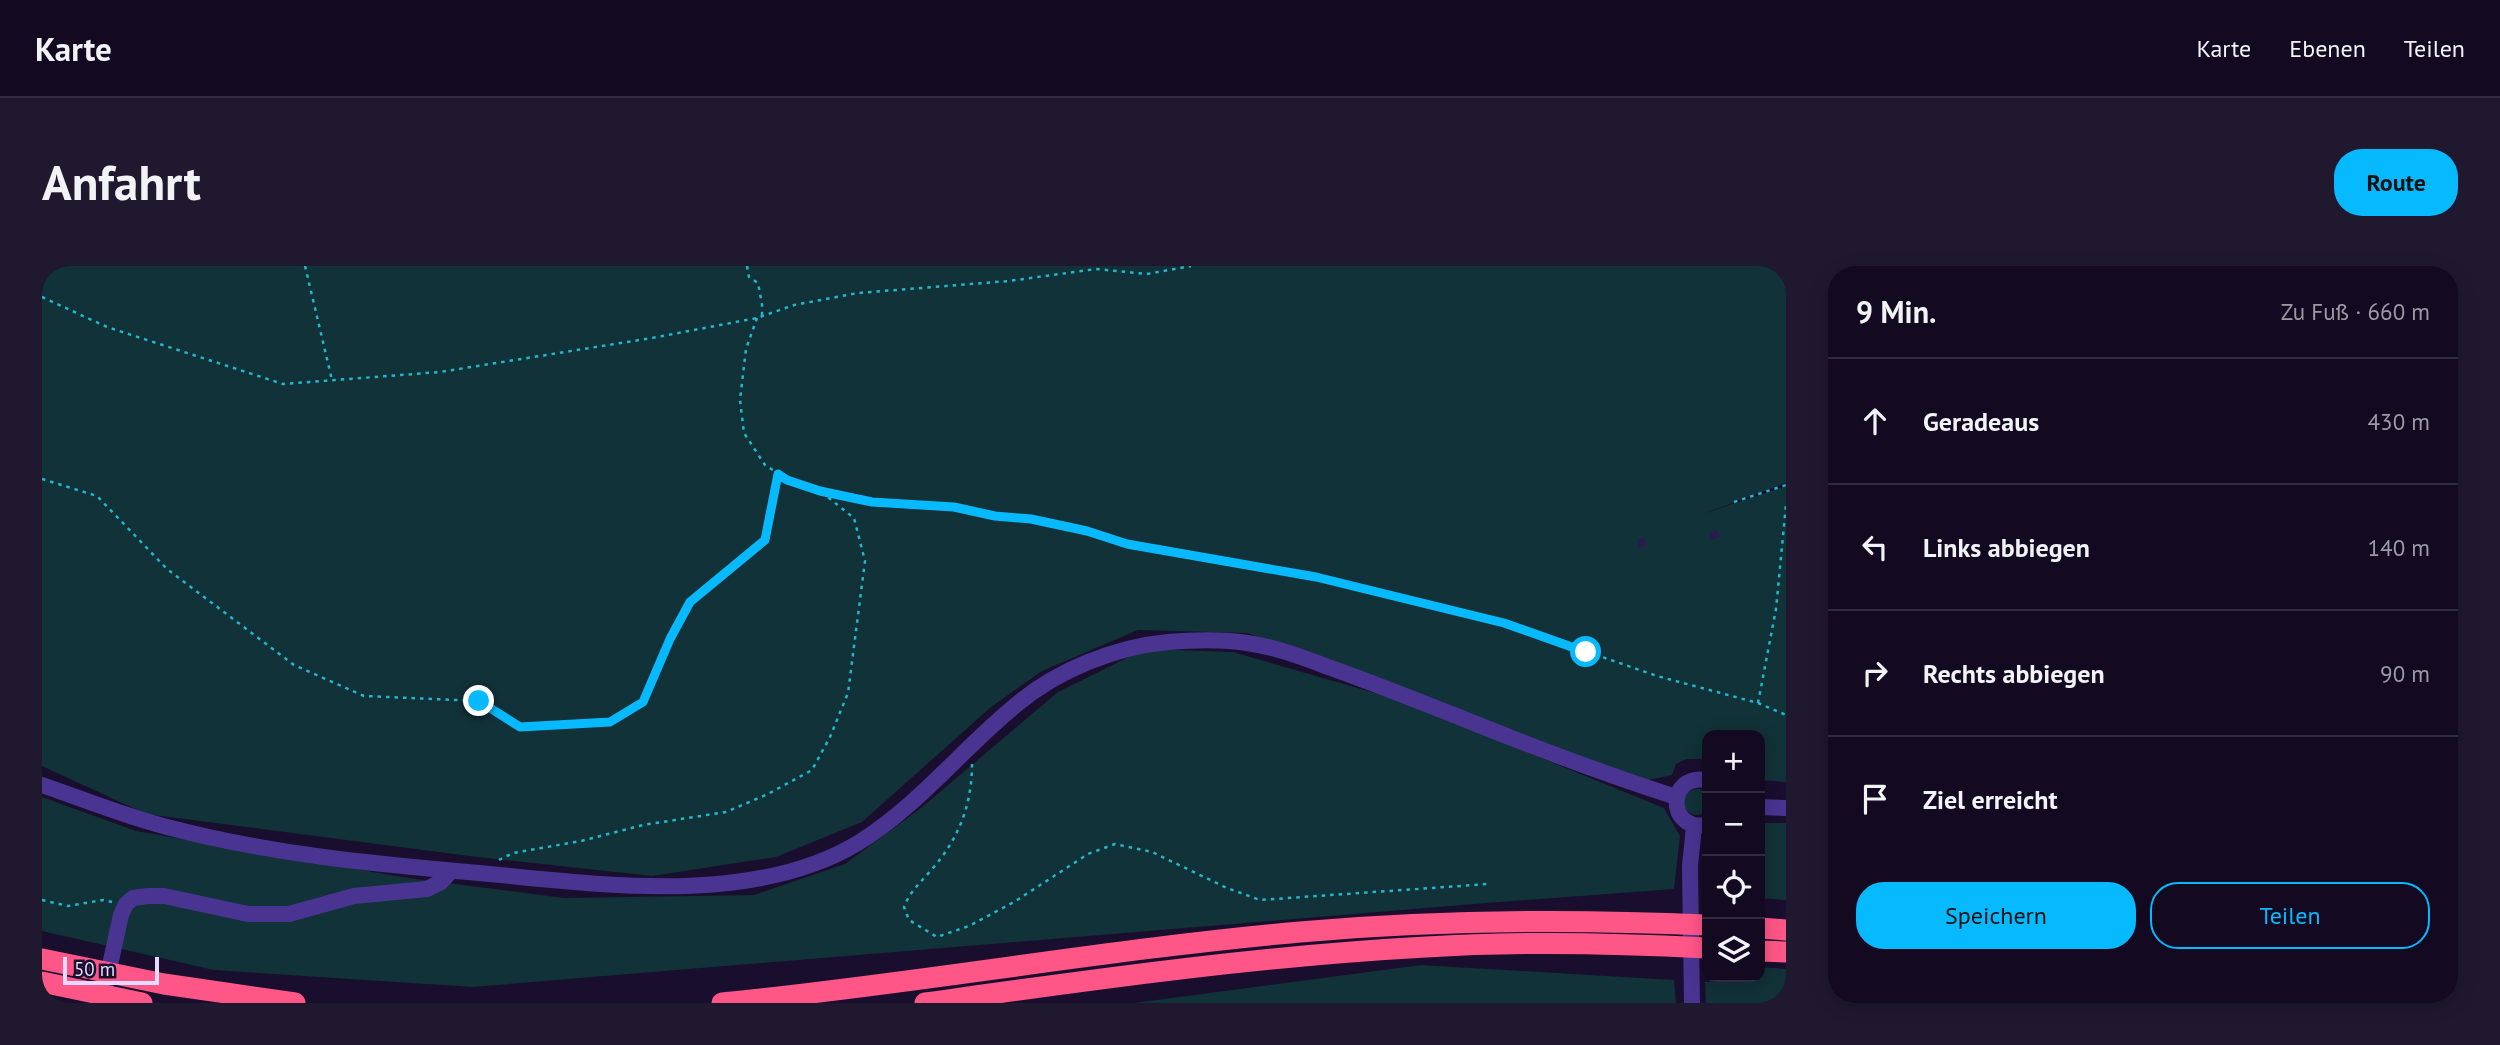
<!DOCTYPE html>
<html lang="de">
<meta charset="utf-8">
<style>
:root{--surface:#130a22;--page:#20182f;--text:#f1f3f6;--muted:#9d9aa5;--line:#322b40;--accent:#07baff}
body{margin:0;font-family:"PT Sans",sans-serif;background:var(--page);color:var(--text)}
.controls{position:absolute;right:21px;bottom:21px;display:grid;overflow:hidden;border-radius:14px;box-shadow:0 4px 18px #0003}
.controls button{width:63px;height:63px;display:grid;place-items:center;padding:0;border:0;border-bottom:2px solid var(--line);background:var(--surface);color:var(--text);font:35px sans-serif}
.scale{position:absolute;left:21px;bottom:18px;width:96px;box-sizing:border-box;padding-left:7px;border:4px solid #e5dbff;border-top:0;font-size:19px;line-height:24px;white-space:nowrap;color:#e5dbff;-webkit-text-stroke:5px #190e2d;paint-order:stroke}
.stop{position:absolute;width:21px;height:21px;margin:-16px;border:5px solid #07baff;border-radius:50%;background:#fff}
.stop.end{background:#07baff;border-color:#fff;box-shadow:0 2px 7px #0008}
.list{margin:0;padding:0;list-style:none}
h2{display:flex;justify-content:space-between;align-items:center;height:91px;margin:0;padding:0 28px;font-size:30px}
h2 small{font-size:23px;font-weight:400;color:var(--muted)}
.list li{display:grid;grid-template-columns:46px 1fr auto;gap:21px;align-items:center;box-sizing:border-box;height:126px;padding:0 28px;border-top:2px solid var(--line)}
.list b{display:block;font-size:26px;white-space:nowrap}
.list em{font-size:23px;font-style:normal;color:var(--muted)}
.actions{display:flex;gap:14px;padding:21px 28px}
.actions a{flex:1;padding:16px 0;border:2px solid var(--accent);border-radius:28px;text-align:center;font-size:24px;color:var(--accent)}
.actions .main{background:var(--accent);color:#111}
.icon{flex:none;width:38px;height:38px;fill:none;stroke:currentColor;stroke-width:2;stroke-linecap:round;stroke-linejoin:round}
.map{position:relative;flex:none;width:1744px;height:737px;overflow:hidden;border-radius:28px}
header{display:flex;align-items:center;gap:42px;box-sizing:border-box;height:98px;padding:0 35px;background:var(--surface);border-bottom:2px solid var(--line)}
header strong{font-size:33px}
nav{display:flex;gap:38px;margin-inline-start:auto;font-size:24px}
.intro{display:flex;align-items:center;justify-content:space-between;box-sizing:border-box;height:168px;padding:0 42px}
h1{margin:0;font-size:49px}
.button{padding:18px 32px;border-radius:28px;background:var(--accent);color:#111;font-size:24px;font-weight:700}
main{display:flex;gap:42px;padding:0 42px}
aside{flex:1;background:var(--surface);border-radius:28px;box-shadow:0 4px 18px #0003}
.map>svg:first-child{display:block}
.green{fill:#113238}
.building{fill:#2e1850}
.lines{fill:none;stroke-linecap:round;stroke-linejoin:round}
.path{stroke:#23b7cb;stroke-width:2.5;stroke-dasharray:3.5 5;stroke-linecap:butt}
.minor{stroke:#493591;stroke-width:16}
.highway{stroke:#ff5688;stroke-width:21}
.route{stroke:#07baff;stroke-width:9}
</style>
<header>
<strong>Karte</strong>
<nav><a>Karte</a><a>Ebenen</a><a>Teilen</a></nav>
</header>
<div class="intro"><h1>Anfahrt</h1><a class="button">Route</a></div>
<main>
<div class="map">
<svg width="1744" height="737" viewBox="0 0 1744 737">
<rect width="100%" height="100%" fill="#190e2d"/>
<!-- green -->
<path class="green" d="M0,0H1744V217L1661,248L1744,220V516L1718,514V469H1665V493H1644L1634,498L1630,509L1601,515L1205,367L1096,364L1000,405L949,441L820,556L734,591L610,610L435,591L104,548L0,500Z
M1103,383L1191,386L1357,434L1622,542L1638,570L1632,623L1444,637L431,721L172,704L0,665V531L94,565L366,612L522,632L712,629L803,598L879,542L1016,426Z
M1642 536a13 13 0 1 1 26 0a13 13 0 1 1-26 0Z
M1718,557H1744V634L1718,632Z
M1379,699L1632,714L1634,737H1092Z
M1718,701L1744,703V737H1664L1663,716L1681,714V711H1718Z"/>
<!-- building -->
<path class="building" d="M1675,264L1678,270L1670,274L1667,268Z
M1602,272L1604,280L1597,281L1596,273Z"/>
<g class="lines">
<!-- path -->
<path class="path" d="M263,0L290,114
M705,0L707,11L716,17L720,38V51
M0,31L65,61L241,118L398,106L610,72L715,52L752,39L816,27L967,15L1054,3L1105,8L1149,0
M715,52L704,83L698,134L702,167L723,199L745,213L778,225L830,236L912,241L953,250L989,253L1045,265L1085,278L1274,311L1349,329L1462,357L1615,410L1716,437L1744,449
M0,213L55,230L125,303L252,399L322,430L437,435L478,461L568,456L601,436L628,373L648,336L723,274L736,208
M1692,236L1744,219
M1716,437L1734,343L1744,239
M930,498C930,538 917,572 891,602C880,615 868,625 862,641L867,654L895,671L927,660L972,636L1046,588L1073,578L1110,586L1185,622L1218,634L1446,618
M457,594L471,587L539,575L601,559L684,546L726,528L770,504L788,471L806,427L823,295L812,252L778,225
M0,634L26,640L61,634L70,636"/>
<!-- minor -->
<path class="minor" d="M1665,514C1624,507 1625,566 1665,559
M0,519C41,533 82,550 125,561C227,588 332,598 437,607C555,618 710,641 816,577C876,540 920,483 974,439C1015,404 1073,381 1126,376C1152,374 1180,373 1205,377C1234,381 1262,392 1289,402C1331,417 1371,433 1412,449C1486,479 1559,507 1634,531
M1718,541L1744,542
M64,717L79,649L84,638L91,632L106,630H122L206,648H247L312,630L385,623L399,616L409,605
M1650,737L1648,600L1652,560"/>
<!-- highway -->
<path class="highway" d="M1718,662L1744,664
M1718,685L1744,686
M0,693L122,718L253,737
M0,716L100,737
M680,737C873,718 1065,683 1258,666C1394,654 1529,653 1665,659
M883,737C1049,714 1216,690 1384,681C1478,675 1572,677 1665,682"/>
</g>
<g class="lines">
<!-- route -->
<path class="route" d="M437,435L478,461L568,456L601,436L628,373L648,336L723,274L736,208L745,214L778,225L830,236L912,241L953,250L989,253L1045,265L1085,278L1274,311L1462,357L1544,386"/>
</g>
</svg>
<div class="controls">
<button>+</button>
<button>−</button>
<button><svg class="icon" aria-label="locate" viewBox="0 0 24 24"><circle cx="12" cy="12" r="6"/><path d="M12 2v4M12 18v4M2 12h4M18 12h4"/></svg></button>
<button><svg class="icon" aria-label="layers" viewBox="0 0 24 24"><path d="M12 4l9 5-9 5-9-5zM3 14l9 5 9-5"/></svg></button>
</div>
<div class="scale">50 m</div>
<div class="stop" style="left:1544px;top:386px"></div>
<div class="stop end" style="left:437px;top:435px"></div>
</div>
<aside>
<h2>9 Min.<small>Zu Fuß · 660 m</small></h2>
<ul class="list">
<li><svg class="icon" aria-label="ahead" viewBox="0 0 24 24"><path d="M12 20V5M6 11l6-6 6 6"/></svg><div><b>Geradeaus</b></div><em>430 m</em></li>
<li><svg class="icon" aria-label="left" viewBox="0 0 24 24"><path d="M17 20v-9H6M10 6l-5 5 5 5"/></svg><div><b>Links abbiegen</b></div><em>140 m</em></li>
<li><svg class="icon" aria-label="right" viewBox="0 0 24 24"><path d="M7 20v-9h11M14 6l5 5-5 5"/></svg><div><b>Rechts abbiegen</b></div><em>90 m</em></li>
<li><svg class="icon" aria-label="arrive" viewBox="0 0 24 24"><path d="M6 21V4h12l-3 4 3 4H6"/></svg><div><b>Ziel erreicht</b></div></li>
</ul>
<div class="actions"><a class="main">Speichern</a><a>Teilen</a></div>
</aside>
</main>
